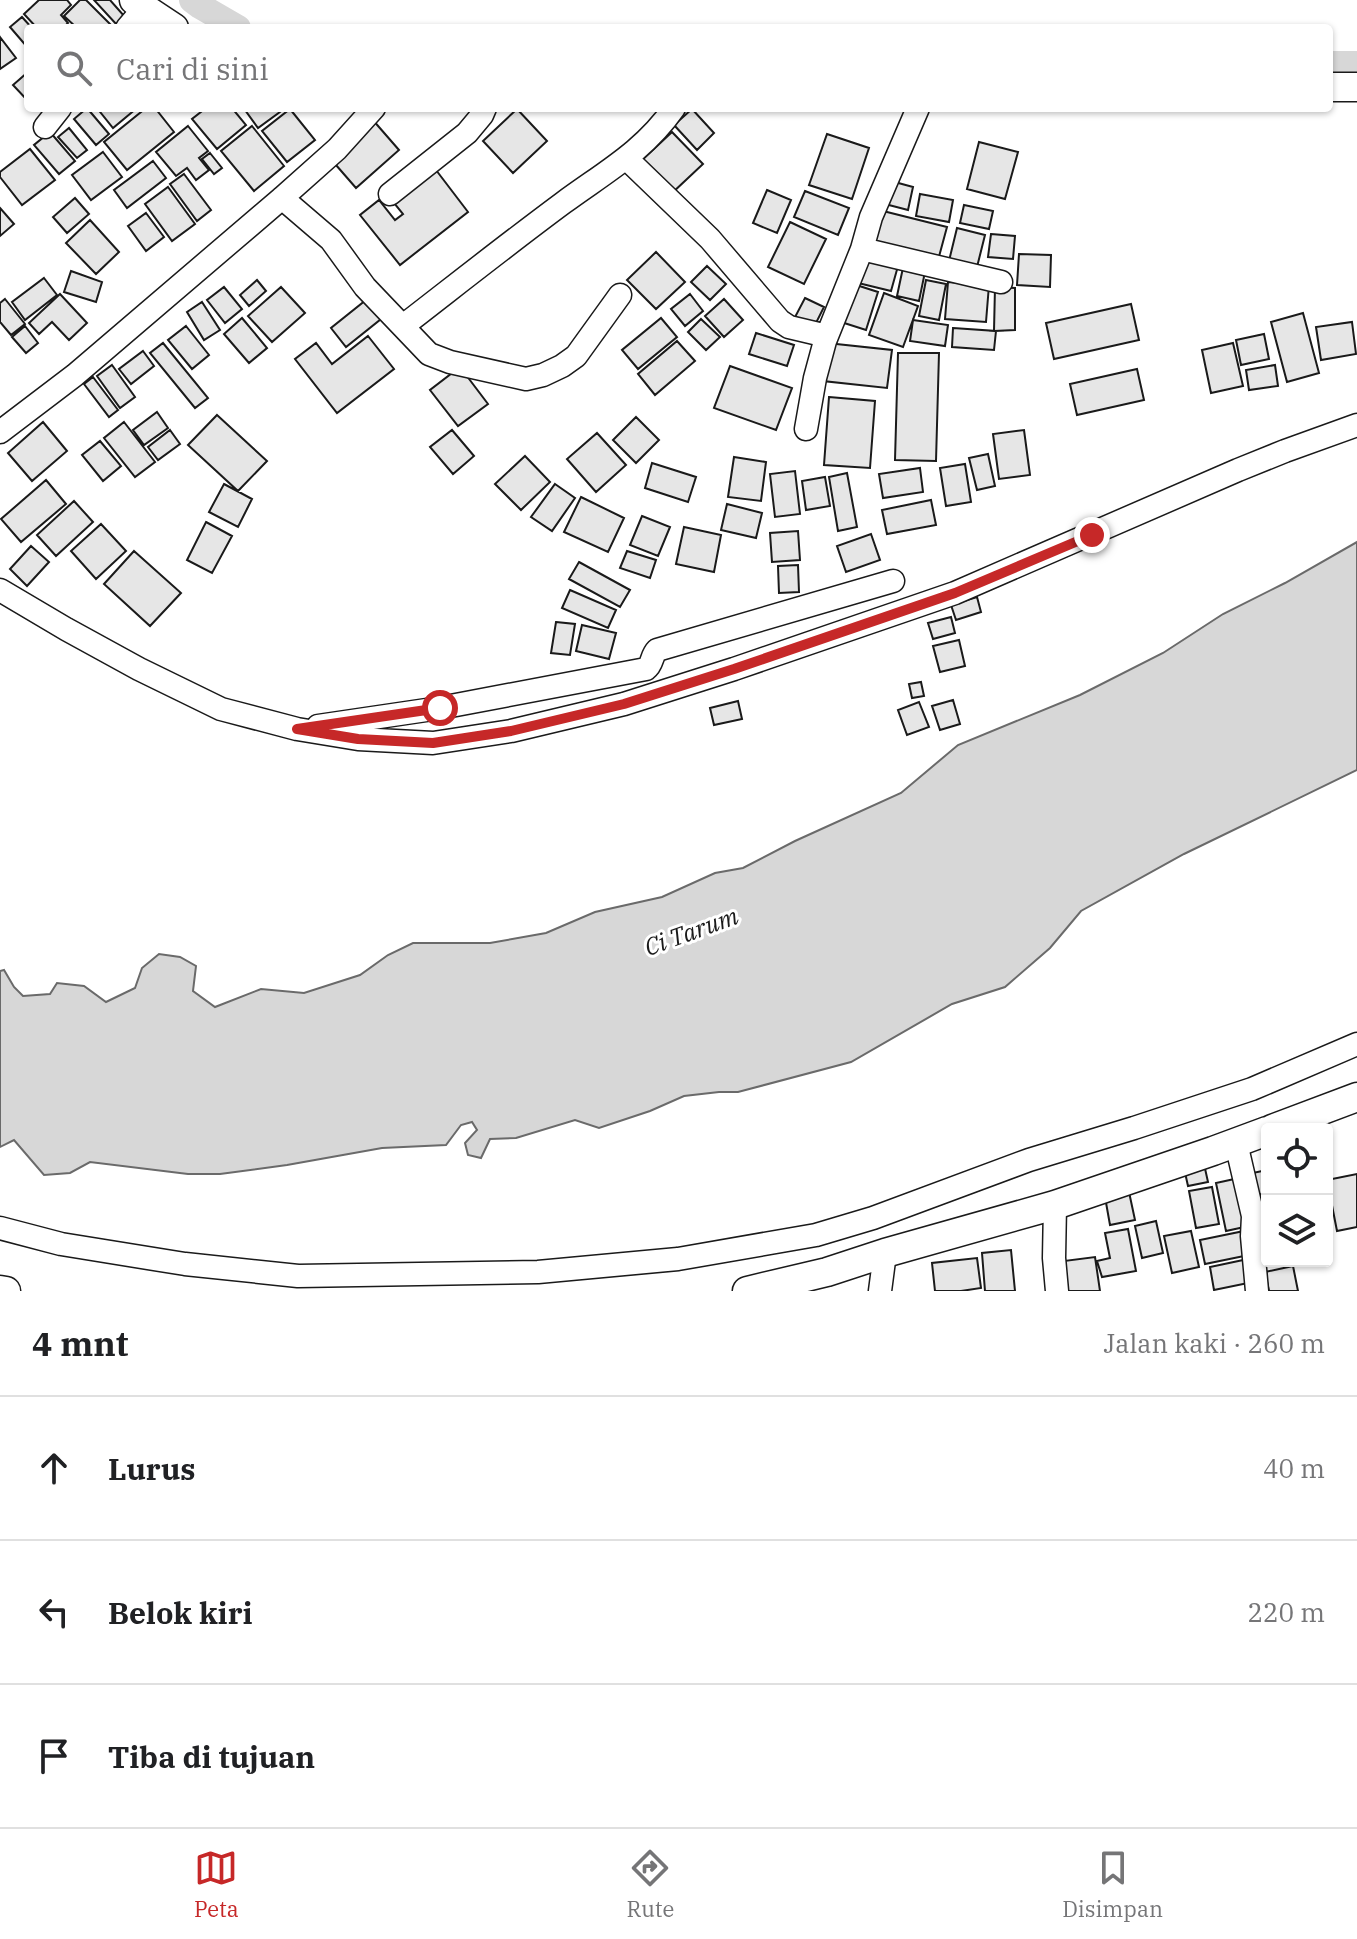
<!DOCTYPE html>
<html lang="id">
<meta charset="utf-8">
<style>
:root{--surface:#fff;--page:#f6f6f6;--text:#202124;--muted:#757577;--line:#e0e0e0;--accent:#c62828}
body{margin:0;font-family:"IBM Plex Serif",serif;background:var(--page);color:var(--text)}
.controls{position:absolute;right:24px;bottom:24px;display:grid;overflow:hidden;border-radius:8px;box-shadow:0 2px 6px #0004}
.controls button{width:72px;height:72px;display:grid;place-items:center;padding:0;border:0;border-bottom:2px solid var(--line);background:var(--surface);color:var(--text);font:40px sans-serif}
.stop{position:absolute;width:24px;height:24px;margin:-18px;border:6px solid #c62828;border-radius:50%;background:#fff}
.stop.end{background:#c62828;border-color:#fff;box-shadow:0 2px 8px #0008}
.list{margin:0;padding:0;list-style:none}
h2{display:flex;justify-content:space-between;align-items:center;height:104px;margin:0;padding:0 32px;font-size:34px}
h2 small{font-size:26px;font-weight:400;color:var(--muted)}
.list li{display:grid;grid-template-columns:52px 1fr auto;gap:24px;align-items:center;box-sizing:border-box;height:144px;padding:0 32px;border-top:2px solid var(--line)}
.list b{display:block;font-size:30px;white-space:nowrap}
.list em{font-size:26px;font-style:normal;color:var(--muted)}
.icon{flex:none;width:44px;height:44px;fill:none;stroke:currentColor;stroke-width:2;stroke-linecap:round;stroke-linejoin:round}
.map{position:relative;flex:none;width:1357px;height:1291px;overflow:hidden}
.search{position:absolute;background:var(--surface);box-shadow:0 2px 6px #0004;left:24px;right:24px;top:24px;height:88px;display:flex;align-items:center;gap:20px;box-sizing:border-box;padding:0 28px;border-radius:8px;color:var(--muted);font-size:30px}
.sheet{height:536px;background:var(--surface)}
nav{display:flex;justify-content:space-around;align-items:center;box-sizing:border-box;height:112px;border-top:2px solid var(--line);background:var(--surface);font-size:22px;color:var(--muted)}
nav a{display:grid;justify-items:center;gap:4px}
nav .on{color:var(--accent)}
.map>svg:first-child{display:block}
.water{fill:#d7d7d7;stroke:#6a6a6a;stroke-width:2}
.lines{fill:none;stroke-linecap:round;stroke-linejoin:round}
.canal{stroke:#d7d7d7;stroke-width:26}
.building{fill:#e6e6e6;stroke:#1a1a1a;stroke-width:2}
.minor-casing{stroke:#1a1a1a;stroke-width:25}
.tertiary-casing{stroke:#1a1a1a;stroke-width:31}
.minor{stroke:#fff;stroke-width:22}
.tertiary{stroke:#fff;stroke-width:28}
.route{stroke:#c62828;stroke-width:10}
.labels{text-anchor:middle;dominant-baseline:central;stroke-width:6;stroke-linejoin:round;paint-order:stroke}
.water-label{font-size:24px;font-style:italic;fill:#1a1a1a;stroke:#fff}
</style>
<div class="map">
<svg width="1357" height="1291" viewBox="0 0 1357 1291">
<rect width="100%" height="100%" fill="#fff"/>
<!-- water -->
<path class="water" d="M1357,542V770L1184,854L1081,911L1050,948L1005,987L952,1004L851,1062L738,1092H719L684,1096L650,1111L599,1128L575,1120L516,1138L490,1139L481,1158L468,1155L465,1143L477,1130L472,1122L461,1125L446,1145L382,1148L287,1165L220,1174H188L90,1162L70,1173L44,1175L14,1140L0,1147V971L4,970L14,987L23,996L50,994L57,983L84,986L106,1002L135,988L142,968L159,954L180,957L196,966L193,991L215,1007L261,989L304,993L360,975L388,955L413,943H490L546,933L595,912L662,897L715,873L743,868L795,841L901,793L958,745L1080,695L1163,653L1223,614L1285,583Z"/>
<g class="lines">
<!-- canal -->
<path class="canal" d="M192,0L200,6L238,28
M1329,64H1357"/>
</g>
<!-- building -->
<path class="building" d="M39,0H67L71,5L61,15L68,23L63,28H37L24,14Z
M80,0H86L114,28H77L64,16Z
M94,0H110L125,17L117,25Z
M22,17L32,28H28V48L10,27Z
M0,37L16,58L0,69Z
M28,72V101L13,85Z
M87,108L109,134L96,145L74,119Z
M97,108H137L113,128Z
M146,108H155L174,132L127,170L104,142Z
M206,108H232L246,125L217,149L192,119Z
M248,108H284V109L258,128L245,110Z
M290,109L315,140L287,162L262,131Z
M517,109L547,141L513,173L483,141Z
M692,109L714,133L697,150L674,125Z
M372,119L399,150L356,188L329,157Z
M188,126L208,151L199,158L209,170L196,180L187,168L176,176L156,152Z
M252,126L284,166L254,191L221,151Z
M69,128L87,150L77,158L58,137Z
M50,132L75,161L59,174L34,145Z
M672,132L703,164L671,194L640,162Z
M827,134L869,148L852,199L809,185Z
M979,142L1018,152L1005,199L967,189Z
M30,149L55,180L22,205L0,177V172Z
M103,152L122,177L91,200L72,175Z
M210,153L222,168L214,174L202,159Z
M153,161L166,178L127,208L114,190Z
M436,170L468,212L400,265L360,215L379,200L395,220L403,214L394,203Z
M184,174L211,210L197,221L170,184Z
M891,181L913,187L908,210L885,204Z
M168,187L195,224L172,241L145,204Z
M767,190L791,200L777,233L753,223Z
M805,191L849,208L838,235L794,217Z
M920,194L953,200L949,222L916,216Z
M75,198L89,214L67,233L53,217Z
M964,205L993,211L989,229L960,223Z
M0,208L14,224L0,236Z
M879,210L947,227L937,264L869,247Z
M146,213L164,237L146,251L128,226Z
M90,220L119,252L96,274L66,243Z
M790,222L826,239L804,284L768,267Z
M957,228L985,235L976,271L948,265Z
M991,234L1015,236L1013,259L988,257Z
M656,252L685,282L656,309L627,280Z
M1019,254L1051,255L1050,287L1017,285Z
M861,257L898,266L891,291L854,282Z
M904,263L926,267L919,301L897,296Z
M707,266L726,284L710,300L691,282Z
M71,271L102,282L96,302L64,292Z
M44,278L57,295L25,320L12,302Z
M257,280L266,291L249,306L240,295Z
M926,280L946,284L939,320L919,316Z
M948,282L989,285L986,322L945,319Z
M850,283L878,292L866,330L838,321Z
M224,287L242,309L225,323L207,300Z
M281,287L305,313L272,342L248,316Z
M995,287L1015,288V330L994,331Z
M884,293L918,306L903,347L869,335Z
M60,294L87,323L69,340L52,322L39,334L29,323Z
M690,294L703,311L685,326L671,309Z
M805,298L824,307L813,329L794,319Z
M5,299L25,324L11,335L0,322V303Z
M724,299L743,320L724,337L705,316Z
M366,300L381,319L346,347L331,328Z
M202,302L220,330L204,340L187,312Z
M1131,304L1139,340L1054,359L1046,323Z
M1303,313L1319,373L1287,382L1271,322Z
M242,318L267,348L249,363L224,334Z
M661,318L677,337L638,369L622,350Z
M701,319L720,337L706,350L688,332Z
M913,320L948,325L945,346L910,341Z
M1352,322L1356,354L1321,360L1316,327Z
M25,326L38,343L26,353L12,337Z
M186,326L209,355L192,369L168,340Z
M953,328L996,331L994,350L952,347Z
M756,333L794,345L787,366L749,354Z
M1264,334L1269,359L1241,365L1236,340Z
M368,336L394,369L337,413L295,359L316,343L332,364Z
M677,341L695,361L655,395L638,374Z
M163,343L208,398L195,408L150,353Z
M827,343L892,350L887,388L823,381Z
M1233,343L1243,386L1211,393L1202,350Z
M143,351L154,366L131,384L119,369Z
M898,353H939L936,461L895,460Z
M112,365L135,397L120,408L97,376Z
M1275,365L1278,386L1249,390L1246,370Z
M730,366L792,388L776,430L714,408Z
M460,367L488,404L458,426L430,390Z
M1137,369L1144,400L1077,415L1070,384Z
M93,377L118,410L109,417L84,384Z
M829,397L875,401L870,468L824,465Z
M157,412L168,428L144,445L133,430Z
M217,415L267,461L238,491L188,445Z
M636,417L659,440L636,463L613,440Z
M43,422L67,451L32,481L8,453Z
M124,422L155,462L135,477L104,438Z
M170,430L180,444L158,460L148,447Z
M452,430L474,456L453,474L430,447Z
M1024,430L1030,475L999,479L993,434Z
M597,433L626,465L596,492L567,459Z
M100,441L121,466L103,481L82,455Z
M988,454L995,486L977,490L969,458Z
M525,456L550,482L521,510L495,484Z
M734,457L766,462L761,501L728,497Z
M652,463L696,477L688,502L645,488Z
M965,464L971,502L946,506L940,468Z
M920,468L923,492L883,498L879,474Z
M795,471L800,514L775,517L770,474Z
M847,473L857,527L838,531L829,477Z
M825,477L830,506L806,510L802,481Z
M46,480L66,504L21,542L1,519Z
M224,484L252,499L238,527L209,512Z
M555,484L575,498L552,531L531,517Z
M581,497L624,518L608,552L564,532Z
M931,500L936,525L887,534L882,510Z
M74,501L93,522L56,556L37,535Z
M727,504L762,513L756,538L721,530Z
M642,516L670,527L658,556L630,545Z
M206,522L232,536L212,573L187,560Z
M101,524L126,551L96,579L71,551Z
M684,527L721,535L714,572L676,564Z
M798,531L800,560L772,562L770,533Z
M871,534L880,560L846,572L837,546Z
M31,546L49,562L27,586L10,569Z
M134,551L181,593L150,626L104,584Z
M627,551L656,560L650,578L620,568Z
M579,562L630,590L620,607L569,579Z
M798,565L799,592L779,593L778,566Z
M570,590L616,610L608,628L562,608Z
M977,597L981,612L956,620L951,605Z
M951,617L955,633L933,639L928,623Z
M556,622L575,624L570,655L551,653Z
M582,625L616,633L609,659L576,651Z
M959,640L965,666L940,672L933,646Z
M921,682L924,696L912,698L909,684Z
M953,700L960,724L940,730L932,706Z
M738,701L742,719L714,725L710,708Z
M919,702L929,727L907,735L898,710Z
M1204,1164L1208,1182L1188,1186L1184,1168Z
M1267,1170V1193L1252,1196L1248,1174Z
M1357,1174V1227L1337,1231L1327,1180Z
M1239,1178L1249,1226L1226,1231L1216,1183Z
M1212,1187L1219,1224L1196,1228L1189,1191Z
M1129,1192L1135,1220L1110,1225L1105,1197Z
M1156,1221L1163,1253L1142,1258L1135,1226Z
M1128,1229L1136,1271L1102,1277L1097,1261L1110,1258L1105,1233Z
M1191,1231L1199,1267L1172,1273L1164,1236Z
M1244,1231L1249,1255L1205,1264L1200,1240Z
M1011,1250L1015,1291H985L982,1253Z
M1095,1257L1100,1291H1060L1056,1262Z
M977,1258L981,1288L961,1291H935L932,1263Z
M1248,1259L1253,1282L1214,1290L1210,1267Z
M1293,1266L1298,1291H1269L1265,1272Z"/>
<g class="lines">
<defs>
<path id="minor" d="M127,28L144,8
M45,127L60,108
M627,159L710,239L780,321L789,327L827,336
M390,194L467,133L482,115L485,108
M282,198L331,240L365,287L429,354L450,362L526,379L543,375L562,366L576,356L620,295
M862,249L1001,282
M403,326C456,285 509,243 563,203C605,172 643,152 674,108
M806,429L815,378L825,341L862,249L871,217L918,108
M0,432L75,375L282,198L337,149L374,108
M0,590L66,629L139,669L221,709L297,729L358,739L433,743L511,731L624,704L734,669L955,593L1238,470L1285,451L1357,425
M318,726L440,708L646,669C653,664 651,656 657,650L893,581
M1236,1143L1253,1216L1252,1236L1257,1291
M1055,1205L1054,1258L1057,1291
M0,1228L61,1244L185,1264L298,1276L538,1272L678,1259L816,1235L873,1218L1029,1160L1134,1128L1252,1089L1357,1044
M880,1291L885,1253"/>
<path id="tertiary" d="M134,0L144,8L174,28
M1329,87H1357
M1272,1129L1357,1097
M0,1290L6,1291
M747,1291L827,1272L885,1253L1055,1205L1213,1151L1267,1131"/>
</defs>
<!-- minor casing -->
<use href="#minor" class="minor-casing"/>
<!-- tertiary casing -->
<use href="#tertiary" class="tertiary-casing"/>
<!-- minor -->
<use href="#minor" class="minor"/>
<!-- tertiary -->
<use href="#tertiary" class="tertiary"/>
</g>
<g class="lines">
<!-- route -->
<path class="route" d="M440,708L297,729L358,739L433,743L511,731L624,704L734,669L955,593L1092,535"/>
</g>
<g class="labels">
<!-- water labels -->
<g class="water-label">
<text transform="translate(691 931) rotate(-20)">Ci Tarum</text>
</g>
</g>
</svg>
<div class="controls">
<button><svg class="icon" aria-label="locate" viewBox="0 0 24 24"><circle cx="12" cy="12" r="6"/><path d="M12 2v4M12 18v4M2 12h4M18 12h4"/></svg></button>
<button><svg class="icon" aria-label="layers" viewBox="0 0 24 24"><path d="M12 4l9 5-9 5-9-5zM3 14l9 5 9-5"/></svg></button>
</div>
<div class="stop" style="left:440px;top:708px"></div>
<div class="stop end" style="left:1092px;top:535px"></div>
<div class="search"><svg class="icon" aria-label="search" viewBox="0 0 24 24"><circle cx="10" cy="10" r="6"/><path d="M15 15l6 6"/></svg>Cari di sini</div>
</div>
<section class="sheet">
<h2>4 mnt<small>Jalan kaki · 260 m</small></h2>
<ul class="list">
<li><svg class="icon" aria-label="ahead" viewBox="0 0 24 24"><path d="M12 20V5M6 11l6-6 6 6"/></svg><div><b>Lurus</b></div><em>40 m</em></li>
<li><svg class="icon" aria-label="left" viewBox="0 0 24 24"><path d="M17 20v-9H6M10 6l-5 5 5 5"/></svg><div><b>Belok kiri</b></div><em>220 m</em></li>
<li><svg class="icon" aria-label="arrive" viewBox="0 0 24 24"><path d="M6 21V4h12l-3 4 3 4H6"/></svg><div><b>Tiba di tujuan</b></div></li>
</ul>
</section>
<nav>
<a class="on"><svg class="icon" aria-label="map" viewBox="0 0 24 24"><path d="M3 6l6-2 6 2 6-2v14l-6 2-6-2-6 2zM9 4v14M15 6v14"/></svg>Peta</a>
<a><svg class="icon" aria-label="directions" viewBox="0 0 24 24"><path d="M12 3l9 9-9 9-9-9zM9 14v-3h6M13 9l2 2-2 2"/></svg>Rute</a>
<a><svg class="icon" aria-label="saved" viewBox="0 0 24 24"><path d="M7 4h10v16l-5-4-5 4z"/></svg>Disimpan</a>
</nav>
